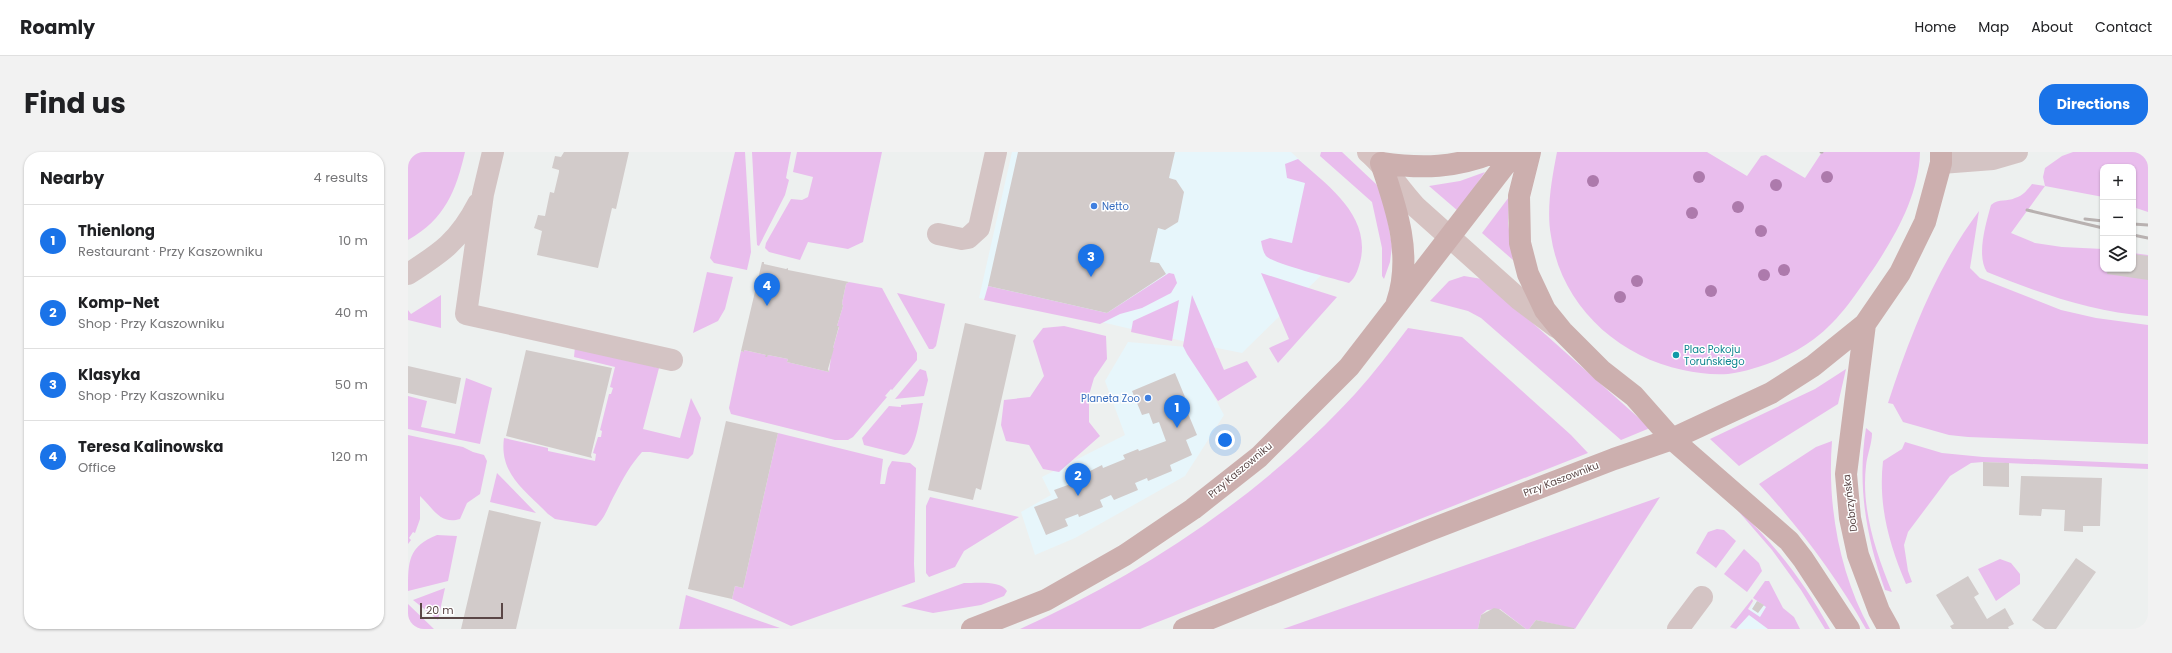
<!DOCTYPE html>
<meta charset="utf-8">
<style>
:root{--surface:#fff;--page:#f2f2f2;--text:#202124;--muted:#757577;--line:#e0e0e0;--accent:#1a73e8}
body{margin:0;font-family:Poppins,sans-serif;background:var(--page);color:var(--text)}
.controls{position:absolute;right:12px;top:12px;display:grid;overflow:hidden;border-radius:8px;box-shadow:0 1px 3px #0004}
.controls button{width:36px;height:36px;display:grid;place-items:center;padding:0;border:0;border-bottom:1px solid var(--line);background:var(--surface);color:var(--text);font:20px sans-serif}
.scale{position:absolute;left:12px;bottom:10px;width:83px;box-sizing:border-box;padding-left:4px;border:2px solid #5a4646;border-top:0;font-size:11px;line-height:14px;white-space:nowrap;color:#5a4646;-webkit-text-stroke:3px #fff;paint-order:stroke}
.you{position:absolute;left:817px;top:288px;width:14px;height:14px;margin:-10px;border:3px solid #fff;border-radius:50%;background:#1a73e8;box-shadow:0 0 0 6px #1a73e833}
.badge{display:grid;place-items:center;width:26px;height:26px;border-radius:50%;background:var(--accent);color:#fff;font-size:13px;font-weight:700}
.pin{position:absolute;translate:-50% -33px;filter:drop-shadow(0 1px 2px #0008)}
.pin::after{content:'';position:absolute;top:21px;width:14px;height:12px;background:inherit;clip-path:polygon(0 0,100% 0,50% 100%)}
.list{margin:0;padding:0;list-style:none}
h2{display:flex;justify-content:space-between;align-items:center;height:52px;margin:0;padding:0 16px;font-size:17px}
h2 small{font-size:13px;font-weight:400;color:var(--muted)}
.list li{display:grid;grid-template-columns:26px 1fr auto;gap:12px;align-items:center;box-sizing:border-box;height:72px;padding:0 16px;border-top:1px solid var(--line)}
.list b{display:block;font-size:15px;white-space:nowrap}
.list p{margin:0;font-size:13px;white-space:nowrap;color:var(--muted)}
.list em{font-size:13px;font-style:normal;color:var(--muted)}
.icon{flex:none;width:22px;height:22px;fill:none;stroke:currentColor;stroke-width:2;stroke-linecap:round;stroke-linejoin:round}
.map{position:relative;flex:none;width:1740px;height:477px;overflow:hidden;border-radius:16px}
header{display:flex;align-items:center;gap:24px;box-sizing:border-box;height:56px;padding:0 20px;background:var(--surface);border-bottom:1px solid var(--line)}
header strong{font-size:19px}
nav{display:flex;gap:22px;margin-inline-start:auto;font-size:14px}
.intro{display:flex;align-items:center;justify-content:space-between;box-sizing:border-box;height:96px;padding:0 24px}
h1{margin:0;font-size:28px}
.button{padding:10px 18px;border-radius:16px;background:var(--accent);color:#fff;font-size:14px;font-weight:700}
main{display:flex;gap:24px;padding:0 24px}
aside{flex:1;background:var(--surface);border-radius:16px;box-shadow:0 1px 3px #0004}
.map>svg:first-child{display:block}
.commercial{fill:#e7f6fb}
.green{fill:#e9bded}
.building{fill:#d2cbca}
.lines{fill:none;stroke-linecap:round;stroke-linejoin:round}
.street{stroke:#d4c4c4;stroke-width:22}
.secondary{stroke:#d6c2c1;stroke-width:22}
.primary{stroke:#ccafae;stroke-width:22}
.rail{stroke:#b8b1b0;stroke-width:3}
.tree{fill:#ad7aac}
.shop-dot{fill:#3f7fe0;stroke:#fff;stroke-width:1.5}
.culture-dot{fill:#0f9aa8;stroke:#fff;stroke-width:1.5}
.labels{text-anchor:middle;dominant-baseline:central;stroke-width:3;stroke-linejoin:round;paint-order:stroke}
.shop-label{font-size:10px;fill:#366cbe;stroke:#fff;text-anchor:start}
.culture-label{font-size:10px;fill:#0d838f;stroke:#fff;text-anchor:start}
.street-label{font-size:10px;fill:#5a4646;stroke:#fff}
</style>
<header>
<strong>Roamly</strong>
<nav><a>Home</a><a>Map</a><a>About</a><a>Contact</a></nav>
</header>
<div class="intro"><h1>Find us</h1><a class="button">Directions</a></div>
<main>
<aside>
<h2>Nearby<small>4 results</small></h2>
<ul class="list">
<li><span class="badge">1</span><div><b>Thienlong</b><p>Restaurant · Przy Kaszowniku</p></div><em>10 m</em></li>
<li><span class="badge">2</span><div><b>Komp-Net</b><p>Shop · Przy Kaszowniku</p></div><em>40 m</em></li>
<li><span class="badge">3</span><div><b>Klasyka</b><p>Shop · Przy Kaszowniku</p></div><em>50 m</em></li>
<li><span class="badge">4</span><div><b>Teresa Kalinowska</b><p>Office</p></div><em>120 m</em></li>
</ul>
</aside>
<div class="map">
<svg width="1740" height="477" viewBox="0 0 1740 477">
<rect width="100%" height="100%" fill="#edf0ef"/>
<!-- commercial -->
<path class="commercial" d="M604,0H883L927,41L944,93L834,201L774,189L638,157L571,146Z
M720,190L779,195L816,263L777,324L667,386L627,403L613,360L643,343L634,325L717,283L697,229Z
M1354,441L1390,477H1327Z"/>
<!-- green -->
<path class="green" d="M0,0H57C48,39 37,67 0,88Z
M327,0H337L343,100L339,118L306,111L302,106Z
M344,0H383L378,26L381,28L377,43L351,94L349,93Z
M389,0H474L455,90L440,97L400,90L392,108L361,100L357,96L358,91L383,47L394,48L400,45L405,25L385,20Z
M913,0H934L968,32L976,46L984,94L982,110L976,127L974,124V96L964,50L912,4Z
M1149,0H1299L1339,24L1353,4L1358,3L1397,26L1414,0H1512C1511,41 1490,79 1468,113C1450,139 1432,168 1406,187C1382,205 1349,218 1320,222C1304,223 1289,221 1275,218C1208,204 1153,152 1143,84C1138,57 1144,26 1149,0Z
M1665,0H1740V60L1725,55V15H1695V45L1637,34L1603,81L1627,91L1654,95L1695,97V117H1725V101L1740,103V164C1683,160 1631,141 1579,120C1568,104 1578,71 1583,53C1591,46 1599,50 1607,46C1615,44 1620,37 1624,32L1637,34L1635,25L1637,16L1654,4Z
M890,7C919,33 961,62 953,106C951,115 948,126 941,131C928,127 865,112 858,104C855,100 854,94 853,89L862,86L884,91L897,31L879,26L877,12Z
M1077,20L1050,59L1021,34L1052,29Z
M1101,45L1100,71L1105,108L1074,81Z
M1571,59L1562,116L1572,126L1653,158L1688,166L1740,173V292L1560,285L1541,283L1495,270L1485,252L1480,251C1502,184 1528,116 1571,59Z
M299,120L325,125L317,157L310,169L285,181Z
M761,121L766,122L769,131L763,141L734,156L712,162L692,172L576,148L580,134L699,161Z
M853,121L929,145L870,211L861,196L881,187Z
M1056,124L1074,127L1080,131L1242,276L1213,288L1073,166L1060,159L1022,149L1041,129Z
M441,130L474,136L509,201V208L484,238L483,237L477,244L479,245L445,285L440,288H427L323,262L321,256L333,199L336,200V198L358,203V205L360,203L380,207L379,210L421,220L424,198L426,197L425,196L431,175L429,174L435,154L434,151L438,132Z
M489,141L537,152L528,194L525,197H521Z
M33,143V176L0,168V158L3,162Z
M784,143L816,218L839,209L849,225L810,249L779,202L775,194Z
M771,148L764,189L723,180L725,169Z
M656,174L698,184L699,207L686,226L681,243V270L692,284L651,320L635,317L621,293L598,289L593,273L596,248L622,245L636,224L625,189L635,176Z
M1000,176L1054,185L1163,283L1180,301L732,477H612C735,422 855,342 947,242C966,221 983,198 1000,176Z
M167,195L251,216L235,277L272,286L283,246L293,266L285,302L280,307L242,300H234C223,312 214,328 207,342C200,354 198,365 188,374L147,367L140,362C117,338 91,322 96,286L140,296V299L187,309L188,302L185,301L190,285H193L194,279L192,278L201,242H203L205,236L202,235L207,215L166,205Z
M512,217L518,219L520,228L516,244L487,247Z
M1438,217L1430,252L1331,314L1302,287L1407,237Z
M58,226L84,236L72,292L0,277V244L19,249L13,275L47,282Z
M515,251C512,263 508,300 496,303L456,293L454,286L481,254L493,255V253Z
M1458,276L1464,281C1464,292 1459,303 1458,314C1453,357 1468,401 1484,440L1477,438C1458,385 1449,333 1458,276Z
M370,281L475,307L472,332H477L480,316L484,309L502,311L508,316L506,412L507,430L383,474L324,447L327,434L335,436Z
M0,283L55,295L65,300L76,303L79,309L72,342L59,351L52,367C32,373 25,356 12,344V367L7,381L5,380L1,386L3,388L0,392Z
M1424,289C1419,352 1431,421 1462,477H1458C1428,424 1392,376 1351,332L1408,295Z
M1497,290L1534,301L1575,305L1740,312V317L1575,310L1563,311L1542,324L1500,380L1496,393L1500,419L1504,430L1498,432C1481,392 1470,353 1475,309L1494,297Z
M89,321L128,361L82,350Z
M522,345L611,365L556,399L547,415L521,425L518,421V354Z
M1252,345L1167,477L1128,468L1121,477H1118L1092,457L1079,458L1073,463L1070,477H875Z
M1325,353C1364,388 1397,431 1422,477H1417L1393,438L1364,398Z
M1309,377L1316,378L1328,389L1308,416L1288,401L1300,380Z
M29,383L49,384L40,429L0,439C0,409 0,395 29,383Z
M1336,397L1351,411L1354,419L1339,440L1316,422Z
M1592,407L1603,411L1612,422V432L1588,449L1570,417Z
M1357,429H1361L1375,456L1386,465L1392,477H1360L1341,463L1328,477L1322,475L1344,447L1345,449L1340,457L1352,465L1358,455L1345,446Z
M556,431C567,431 593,428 599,439L596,444L573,453L525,461L493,454Z
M37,436L30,468L5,448Z
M278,443L372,476L271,477Z
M0,452L26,477H0Z"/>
<!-- building -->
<path class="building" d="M156,0H221L208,57L204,56L190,116L129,103L134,79L126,76L128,70L130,63L137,64L142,40L146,41L151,20V18L144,16L147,4L153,5Z
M610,0H767L761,26L768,28L776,40L770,70L757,78L750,76L742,110L751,111L758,122L699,161L580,134Z
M1725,102L1740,104V128L1699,122L1700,117H1725Z
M354,110H356V112L378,117L380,116V118L441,130L438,132L434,151L435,154L429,174H431L425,196H426L420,217L421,220L379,210L380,207L360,203L359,205H357L358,203L336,198V200L333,199Z
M557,171L608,183L573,338L568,336L565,348L520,338Z
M118,198L204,216L183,303L184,306L98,284Z
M0,214L53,226L48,252L0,241Z
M767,221L777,245L766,251L771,262L779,259L789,283L778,288L784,303L762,313L764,319L740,329L739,326L727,331L730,338L706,348L703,343L692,348L695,355L671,365L670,362L657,367L660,374L638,383L626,355L650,346L646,338L682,325L680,320L694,313L695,316L717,307L715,303L730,297L731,299L758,289L751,270L745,272L741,261L734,263L724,239Z
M318,269L370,281L335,436L327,434L324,447L280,437Z
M1575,310L1601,311V335L1575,334Z
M1613,324L1694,326L1692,374H1675V380L1656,379L1657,358L1634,357L1633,364L1611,363Z
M81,358L133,370L108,477H53Z
M1668,406L1688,420L1648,477H1637L1624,468Z
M1560,424L1571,442L1566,445L1579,467L1597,456L1606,472L1600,475L1601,477H1544L1542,474L1546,472L1528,443Z
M1349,449L1356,453L1350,461L1344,457Z
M1086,456L1091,457L1118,477H1070L1073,463Z
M1128,468L1166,476V477H1121Z"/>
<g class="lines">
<!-- street -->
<path class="street" d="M85,0L75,42L58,162L264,208
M1533,11L1585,7L1609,0
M530,82L554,87L560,86L571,76L588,0
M0,122C33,101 51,89 70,52
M1270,477L1294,445"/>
<!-- secondary -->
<path class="secondary" d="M960,0C979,16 991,37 1008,55L1112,148L1148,175"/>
<!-- primary -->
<path class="primary" d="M1122,0L1111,44L1112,91L1120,122L1137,158L1154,179L1194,219L1226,244L1264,287L1381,389L1395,407L1441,477
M989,150C1005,103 988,55 973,11C1015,17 1047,16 1087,0
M1457,172L1438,322L1442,366L1450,403L1471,459L1481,477
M564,477L638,448L717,403L785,357L851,305L941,215L1107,0
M776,477L1019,379L1206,307L1264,287L1363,241L1405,214L1457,172L1492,121L1517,70L1533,11V0"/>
<!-- rail -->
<path class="rail" d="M1413,0H1414
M1619,58L1695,76
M1677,67L1695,69
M1725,72L1740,73
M1725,83L1740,86"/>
</g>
<!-- trees -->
<g class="tree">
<circle cx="1291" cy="25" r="6"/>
<circle cx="1419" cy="25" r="6"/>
<circle cx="1185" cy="29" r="6"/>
<circle cx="1368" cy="33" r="6"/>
<circle cx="1330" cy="55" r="6"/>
<circle cx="1284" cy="61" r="6"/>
<circle cx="1353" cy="79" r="6"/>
<circle cx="1376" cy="118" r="6"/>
<circle cx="1356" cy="123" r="6"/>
<circle cx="1229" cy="129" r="6"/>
<circle cx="1303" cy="139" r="6"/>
<circle cx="1212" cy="145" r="6"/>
</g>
<!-- markers -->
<g class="shop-dot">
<circle cx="686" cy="54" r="4"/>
<circle cx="740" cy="246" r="4"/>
</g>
<circle class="culture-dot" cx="1268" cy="203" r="4"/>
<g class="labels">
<!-- shop labels -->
<g class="shop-label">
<text x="694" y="54">Netto</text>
<text x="732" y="246" text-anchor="end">Planeta Zoo</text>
</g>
<!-- culture labels -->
<g class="culture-label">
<text x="1276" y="197">Plac Pokoju<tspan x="1276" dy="12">Toruńskiego</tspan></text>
</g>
<!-- street labels -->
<g class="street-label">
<text transform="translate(832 318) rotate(-40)">Przy Kaszowniku</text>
<text transform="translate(1153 327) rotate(-21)">Przy Kaszowniku</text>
<text transform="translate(1442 351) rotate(-97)">Dobrzyńska</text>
</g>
</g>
</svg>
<div class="controls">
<button>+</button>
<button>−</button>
<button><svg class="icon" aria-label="layers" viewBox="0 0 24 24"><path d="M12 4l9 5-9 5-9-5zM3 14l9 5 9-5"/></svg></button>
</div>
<div class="scale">20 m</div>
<div class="you"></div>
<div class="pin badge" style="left:769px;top:276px">1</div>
<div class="pin badge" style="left:670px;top:344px">2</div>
<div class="pin badge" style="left:683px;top:125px">3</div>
<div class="pin badge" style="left:359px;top:154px">4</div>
</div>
</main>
